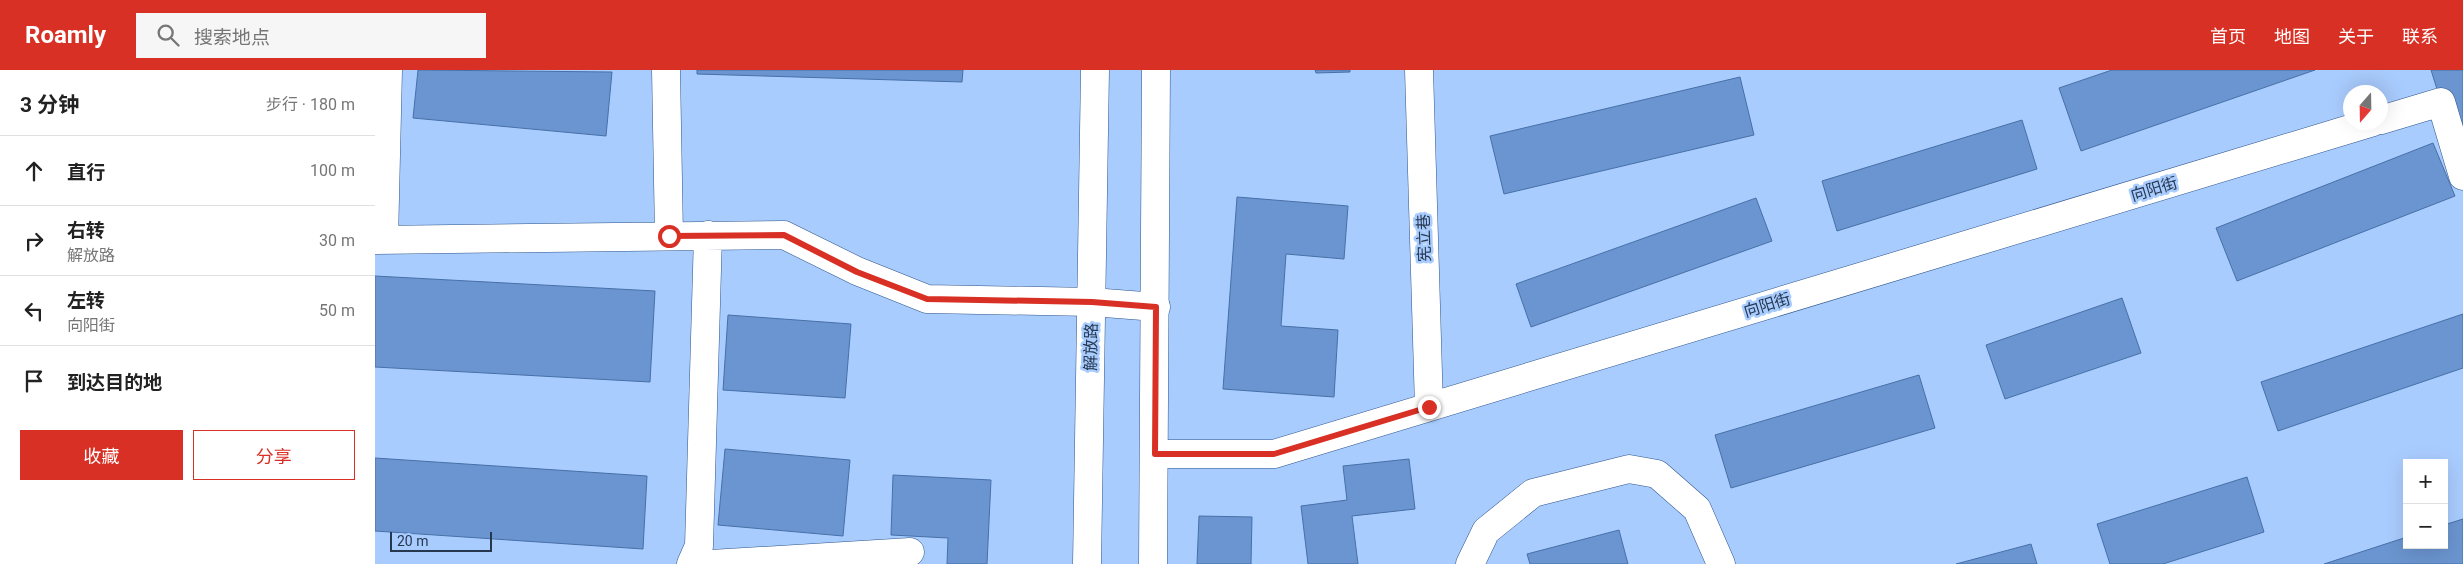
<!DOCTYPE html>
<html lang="zh">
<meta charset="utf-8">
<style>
:root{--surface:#fff;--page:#f6f6f6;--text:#222;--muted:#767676;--line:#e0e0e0;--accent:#d93025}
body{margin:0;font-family:Roboto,"Noto Sans SC",sans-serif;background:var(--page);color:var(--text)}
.controls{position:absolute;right:15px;bottom:15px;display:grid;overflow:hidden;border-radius:0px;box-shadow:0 5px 20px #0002}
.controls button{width:45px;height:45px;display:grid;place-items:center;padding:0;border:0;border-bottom:1px solid var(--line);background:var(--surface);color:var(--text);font:25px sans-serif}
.compass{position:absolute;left:1968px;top:15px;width:45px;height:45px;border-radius:50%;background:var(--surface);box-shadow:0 5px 20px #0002;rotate:200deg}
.scale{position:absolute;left:15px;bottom:12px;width:102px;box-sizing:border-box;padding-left:5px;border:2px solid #263750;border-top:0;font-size:14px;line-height:18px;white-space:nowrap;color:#263750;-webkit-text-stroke:4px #a9ccfe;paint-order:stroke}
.stop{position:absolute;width:15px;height:15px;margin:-11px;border:4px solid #d93025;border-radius:50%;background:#fff}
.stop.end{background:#d93025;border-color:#fff;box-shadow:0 1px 5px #0008}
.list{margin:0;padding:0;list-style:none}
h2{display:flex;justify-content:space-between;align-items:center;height:65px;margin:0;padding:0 20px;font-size:21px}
h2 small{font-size:16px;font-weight:400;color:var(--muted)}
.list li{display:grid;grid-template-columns:32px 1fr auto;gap:15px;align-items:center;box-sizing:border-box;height:70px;padding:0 20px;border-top:1px solid var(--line)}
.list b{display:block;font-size:19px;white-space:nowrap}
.list p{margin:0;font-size:16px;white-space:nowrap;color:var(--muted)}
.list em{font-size:16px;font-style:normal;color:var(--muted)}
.actions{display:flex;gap:10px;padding:15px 20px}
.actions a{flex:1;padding:11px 0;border:1px solid var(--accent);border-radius:0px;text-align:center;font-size:18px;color:var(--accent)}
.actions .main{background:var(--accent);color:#fff}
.icon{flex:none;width:28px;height:28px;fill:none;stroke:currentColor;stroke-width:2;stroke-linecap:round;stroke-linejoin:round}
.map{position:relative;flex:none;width:2088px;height:494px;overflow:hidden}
header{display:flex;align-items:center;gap:30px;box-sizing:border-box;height:70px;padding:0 25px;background:var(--accent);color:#fff}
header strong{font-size:24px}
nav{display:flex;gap:28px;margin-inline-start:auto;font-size:18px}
.search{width:350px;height:45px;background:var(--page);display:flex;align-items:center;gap:12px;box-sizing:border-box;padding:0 18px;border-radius:0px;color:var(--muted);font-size:19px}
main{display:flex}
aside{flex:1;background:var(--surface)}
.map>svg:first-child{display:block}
.building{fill:#6b95d0;stroke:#4770a8}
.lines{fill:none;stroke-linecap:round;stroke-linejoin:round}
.minor-casing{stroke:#2e558b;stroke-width:29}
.major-casing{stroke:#2e558b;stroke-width:29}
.minor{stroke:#fff;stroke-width:28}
.major{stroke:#fff;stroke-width:28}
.route{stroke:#d93025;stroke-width:6}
.labels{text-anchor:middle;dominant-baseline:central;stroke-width:5;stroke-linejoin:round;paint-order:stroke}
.street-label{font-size:16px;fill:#263750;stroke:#a9ccfe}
</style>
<header>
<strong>Roamly</strong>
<div class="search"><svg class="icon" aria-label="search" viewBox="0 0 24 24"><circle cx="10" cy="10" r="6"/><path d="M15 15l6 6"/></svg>搜索地点</div>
<nav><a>首页</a><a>地图</a><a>关于</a><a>联系</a></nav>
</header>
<main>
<aside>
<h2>3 分钟<small>步行 · 180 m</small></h2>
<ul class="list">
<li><svg class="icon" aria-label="ahead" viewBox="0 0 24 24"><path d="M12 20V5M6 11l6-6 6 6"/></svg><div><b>直行</b></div><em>100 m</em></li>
<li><svg class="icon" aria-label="right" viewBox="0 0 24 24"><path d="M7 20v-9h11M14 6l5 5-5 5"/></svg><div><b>右转</b><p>解放路</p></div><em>30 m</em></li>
<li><svg class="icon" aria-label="left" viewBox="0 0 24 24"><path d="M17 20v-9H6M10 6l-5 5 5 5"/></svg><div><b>左转</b><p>向阳街</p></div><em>50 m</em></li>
<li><svg class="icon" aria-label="arrive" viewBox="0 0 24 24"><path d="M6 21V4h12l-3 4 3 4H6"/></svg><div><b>到达目的地</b></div></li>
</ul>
<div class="actions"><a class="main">收藏</a><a>分享</a></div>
</aside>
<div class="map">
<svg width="2088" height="494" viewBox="0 0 2088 494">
<rect width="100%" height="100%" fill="#a9ccfe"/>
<!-- building -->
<path class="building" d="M43,0L237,2L231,66L38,48Z
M322,0H588L587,12L322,4Z
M940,0H975V2L941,3Z
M1737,0H1940L1706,81L1684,18Z
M2056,0H2088V102Z
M1365,7L1379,65L1129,124L1115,66Z
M1647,50L1662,99L1462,161L1447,111Z
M2058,73L2080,126L1862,211L1841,158Z
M862,127L973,136L969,189L911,184L906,256L963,260L959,327L848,319Z
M1381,128L1397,171L1156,257L1141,214Z
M0,206L280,221L275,312L0,297Z
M1747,228L1766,283L1630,329L1611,275Z
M2088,244V298L1903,361L1886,312Z
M353,245L476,254L470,328L348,320Z
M1544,305L1560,358L1356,418L1340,365Z
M350,379L475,390L468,466L343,455Z
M0,388L272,406L268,479L0,461Z
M1034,389L1040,439L977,446L983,494H933L926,436L972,430L968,396Z
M518,405L616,410L612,494H572L573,468L516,465Z
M1872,407L1889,462L1788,494H1735L1722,454Z
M824,446L877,447L876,494H822Z
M2088,449V494H1949L2032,467V475H2069V455Z
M1244,460L1253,494H1155L1152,484Z
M1656,474L1662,494H1581Z"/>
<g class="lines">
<defs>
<path id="minor" d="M291,0L294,166
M1044,0L1054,337
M2006,50L2066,32L2088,106
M0,170L409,165L482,201L552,229L717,232L781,237
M9,170L13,0
M780,384H899L1998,52
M316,494L324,476L333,165
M336,494L535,482
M1095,494L1111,461L1158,423L1254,399L1282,404L1322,439L1346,494"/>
<path id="major" d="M712,494L720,0
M778,494L781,0"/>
</defs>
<!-- minor casing -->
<use href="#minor" class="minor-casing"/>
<!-- major casing -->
<use href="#major" class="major-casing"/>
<!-- minor -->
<use href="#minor" class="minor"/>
<!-- major -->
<use href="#major" class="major"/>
</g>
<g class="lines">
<!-- route -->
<path class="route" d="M294,166L409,165L482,202L552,229L717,232L781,237L780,384H899L1054,337"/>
</g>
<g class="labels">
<!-- street labels -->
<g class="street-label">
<text transform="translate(1779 119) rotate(-17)">向阳街</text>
<text transform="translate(1049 168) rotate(-92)">宪立巷</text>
<text transform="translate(1392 235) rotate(-17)">向阳街</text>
<text transform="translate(716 277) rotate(-89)">解放路</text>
</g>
</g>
</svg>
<div class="controls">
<button>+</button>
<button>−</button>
</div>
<svg class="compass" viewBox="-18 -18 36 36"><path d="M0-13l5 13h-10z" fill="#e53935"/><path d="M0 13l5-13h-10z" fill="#767676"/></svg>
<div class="scale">20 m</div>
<div class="stop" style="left:294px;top:166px"></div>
<div class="stop end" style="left:1054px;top:337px"></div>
</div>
</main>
